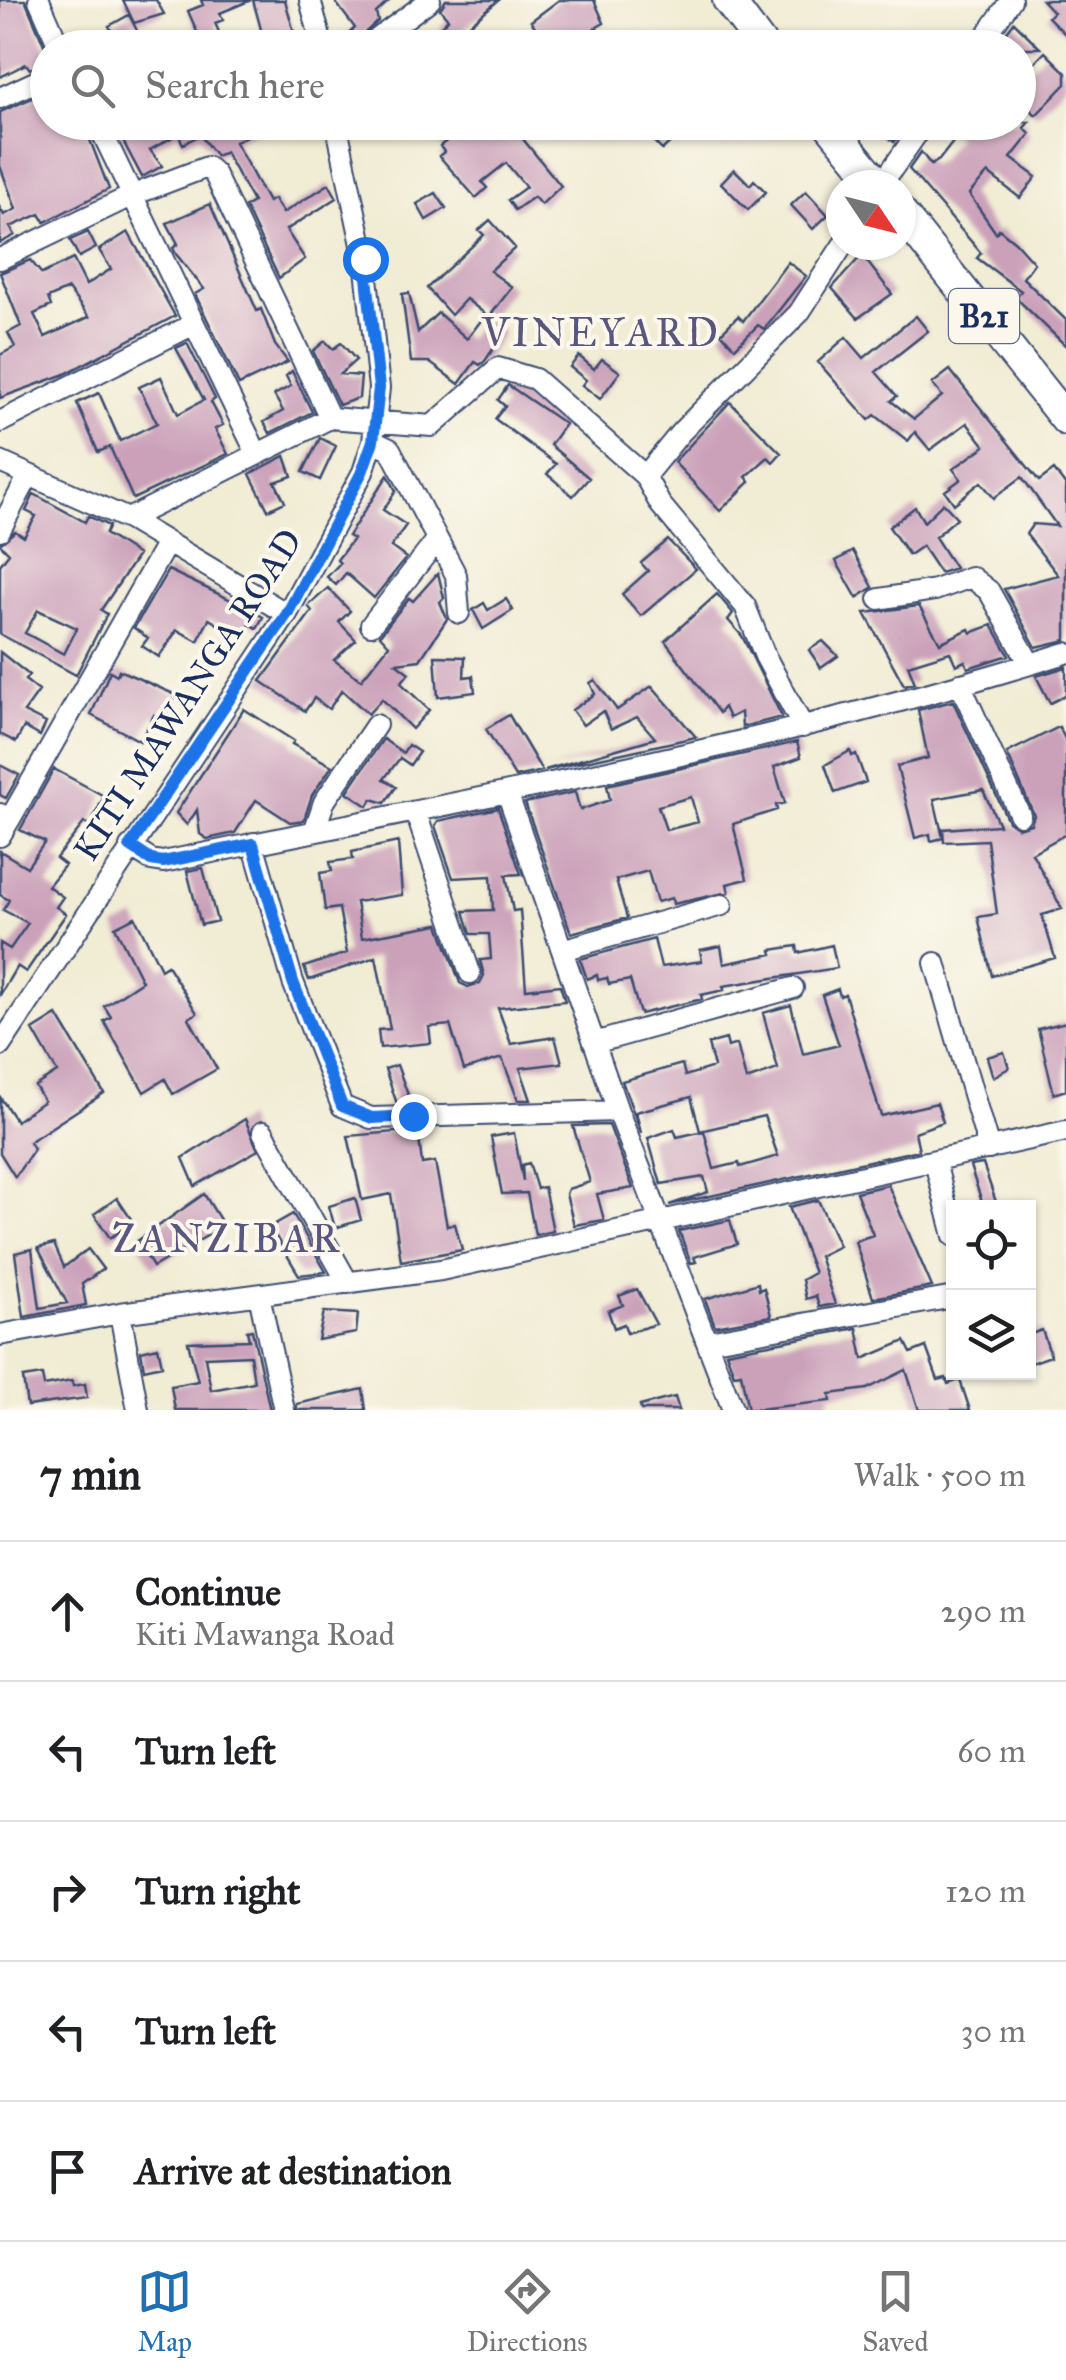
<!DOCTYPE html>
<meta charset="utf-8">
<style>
:root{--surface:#fff;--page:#f6f6f6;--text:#202124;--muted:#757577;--line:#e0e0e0;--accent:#1f6fb2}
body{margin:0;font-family:"IM FELL Great Primer",serif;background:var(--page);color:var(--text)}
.controls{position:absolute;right:30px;bottom:30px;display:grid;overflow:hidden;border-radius:0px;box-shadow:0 2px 8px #0004}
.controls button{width:90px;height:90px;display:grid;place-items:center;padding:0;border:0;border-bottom:2px solid var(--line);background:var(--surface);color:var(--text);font:50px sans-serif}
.compass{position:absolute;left:826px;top:170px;width:90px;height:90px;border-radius:50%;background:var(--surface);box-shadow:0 2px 8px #0004;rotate:125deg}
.stop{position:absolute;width:30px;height:30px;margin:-22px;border:8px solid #1a73e8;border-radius:50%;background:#fff}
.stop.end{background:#1a73e8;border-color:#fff;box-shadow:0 2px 10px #0008}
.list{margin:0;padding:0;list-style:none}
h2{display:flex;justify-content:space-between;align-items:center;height:130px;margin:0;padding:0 40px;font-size:42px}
h2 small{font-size:32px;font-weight:400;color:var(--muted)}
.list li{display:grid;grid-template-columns:65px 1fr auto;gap:30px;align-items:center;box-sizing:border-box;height:140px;padding:0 40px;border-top:2px solid var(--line)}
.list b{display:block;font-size:38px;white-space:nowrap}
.list p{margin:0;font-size:32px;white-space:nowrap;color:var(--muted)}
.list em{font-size:32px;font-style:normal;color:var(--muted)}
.icon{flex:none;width:55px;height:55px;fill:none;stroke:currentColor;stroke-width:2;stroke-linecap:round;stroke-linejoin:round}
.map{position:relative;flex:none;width:1066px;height:1410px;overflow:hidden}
.search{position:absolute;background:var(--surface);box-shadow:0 2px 8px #0004;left:30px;right:30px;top:30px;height:110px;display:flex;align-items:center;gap:25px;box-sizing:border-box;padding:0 35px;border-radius:55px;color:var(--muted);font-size:38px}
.sheet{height:830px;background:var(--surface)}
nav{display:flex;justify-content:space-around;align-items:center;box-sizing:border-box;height:140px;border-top:2px solid var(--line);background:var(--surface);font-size:28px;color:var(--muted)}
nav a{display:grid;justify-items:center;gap:5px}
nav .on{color:var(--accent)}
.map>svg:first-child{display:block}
.building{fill:#cba1ba;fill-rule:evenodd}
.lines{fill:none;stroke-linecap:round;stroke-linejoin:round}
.minor-casing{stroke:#3b4b70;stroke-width:24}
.highway-casing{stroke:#3b4b70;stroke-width:34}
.minor{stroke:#fff;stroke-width:20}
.highway{stroke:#fff;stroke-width:30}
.route{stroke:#1a73e8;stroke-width:12}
.labels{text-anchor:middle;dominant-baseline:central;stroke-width:8;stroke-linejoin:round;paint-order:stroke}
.shield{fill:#fbf7ec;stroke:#5e6b89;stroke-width:2.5}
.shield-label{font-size:32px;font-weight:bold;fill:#1b2f5e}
.street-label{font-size:35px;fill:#1b2f5e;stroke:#fbf7ec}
.quarter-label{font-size:40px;letter-spacing:2.5px;fill:#59577e;stroke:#fbf7ec}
</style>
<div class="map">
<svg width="1066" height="1410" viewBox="0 0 1066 1410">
<rect width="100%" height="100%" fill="#fbf7ec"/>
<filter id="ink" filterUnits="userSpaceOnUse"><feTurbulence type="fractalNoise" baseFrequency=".01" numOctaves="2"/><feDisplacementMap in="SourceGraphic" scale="20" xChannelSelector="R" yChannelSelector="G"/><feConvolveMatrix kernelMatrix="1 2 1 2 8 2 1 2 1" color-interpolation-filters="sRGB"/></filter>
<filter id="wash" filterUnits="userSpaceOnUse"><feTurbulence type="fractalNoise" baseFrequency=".0048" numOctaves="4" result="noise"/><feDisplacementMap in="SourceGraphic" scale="40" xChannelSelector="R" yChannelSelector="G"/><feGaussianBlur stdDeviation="2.25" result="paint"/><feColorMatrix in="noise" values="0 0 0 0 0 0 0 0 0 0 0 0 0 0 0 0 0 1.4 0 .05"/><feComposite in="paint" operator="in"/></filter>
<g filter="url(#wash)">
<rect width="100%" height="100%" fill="#f1ecd4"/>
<g id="blocks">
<!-- building -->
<path class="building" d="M0,0H25L48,54L42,64L30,69L26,64L0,77Z
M123,0H156L164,14L134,23Z
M201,0H251L220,13L223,20L215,23L226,48H204L188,11L203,5Z
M253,0H285L295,36L265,44Z
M334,0H390L376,13L378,21L348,48L336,45L355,28Z
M446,0H499L449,41L439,28L448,19L440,9Z
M559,0H594L604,23L590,31L604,48H550L531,21Z
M1042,0H1066V35L1048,17L1053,12Z
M129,15L146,48H81L113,34L109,26Z
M1014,22L1040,48H995Z
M1045,52L1066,73V84L1036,115L1018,98V80Z
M48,91V122H83L109,189L45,222L40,214L10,227L15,235L0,243V208L4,215L16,209L0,166V112Z
M113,122H274L235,142L268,202L274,199L283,213L329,184L337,198L286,230L305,259L279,278L245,207L253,202L225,152L216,156L200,135L183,144L178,134L150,150L162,166L142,177Z
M444,122H509L561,186L541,205L534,197L515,210L508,200L526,187L506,163L482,182L487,188L476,198L439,156L444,152L440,146L454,135Z
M658,122H675L682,131L662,150L646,133Z
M867,122H908V123L894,142Z
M939,122H1029L1024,128L1030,134L1011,158L1036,177L1020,198L988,173L969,194L996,233L999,229L1015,242L1034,263L1023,278L1066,320V346L1015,297L1021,291L977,258L981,253L909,169L921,152L931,165L939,160L957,137Z
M734,169L750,185L754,180L766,192L748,210L721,183Z
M806,191L828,215L813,229L791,205Z
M436,193L446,208L426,220L417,204Z
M210,204L257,311L261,309L275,345L288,362L239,385L195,294L204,289L176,254L173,248L178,244L167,223Z
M490,220L515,248L490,271L512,287L489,317L466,299L451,315L427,288L484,235L479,230Z
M88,232L96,248L79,257L70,240Z
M128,232L175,316L63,375L0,398V355L15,347L8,333L21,326L0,273L30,260L42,274L73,259L86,285L111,269L99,250ZM68,289L89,317L45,337L34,314L51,306L48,298Z
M862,255L892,294L858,318L832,288Z
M788,262L806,276L764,329L758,325L735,348L721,333L738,316L743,321Z
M409,293L418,332L438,313L467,339L483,318L504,333L485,361L480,365L475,362L459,384L429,362H411L402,294Z
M916,316L928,331L876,372L897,396L891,401L914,419L942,396L932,384L950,370L1039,481L1054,470L1066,486V640L1036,647L1004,589L1058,575L1026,534L1033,524L1057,526L1022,477L994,498L981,482L954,504L945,491L961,479L953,469L985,446L967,423L930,450L915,432L908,441L875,415L869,420L818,362L846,337L864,358Z
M325,341L333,349L341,343L356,360L340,374L361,376L359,398L339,405L313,351Z
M187,343L215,399L211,402L223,425L215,429L228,454L133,499L110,447L98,452L77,403L99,393L120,441L157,423L139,387L161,377L178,414L204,400L176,348Z
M579,356L594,369L602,359L620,372L600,399L582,385L586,380L570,367Z
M292,371L312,412L270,433L264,422L283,411L274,395L291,386L286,376Z
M508,385L565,424L550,445L589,478L573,496L547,474L556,464L495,419L505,406L498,400Z
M730,402L781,453L773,462L768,457L746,477L750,482L720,511L674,462Z
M320,438L336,446L320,480L303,472Z
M285,456L292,476L275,482L285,502L268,510L250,474Z
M388,475L396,491L383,510L406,525L391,547L406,558L374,598L346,573L336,585L327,577L340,563L337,560L353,539L348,536Z
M34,494L85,522L88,516L109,526L105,534L138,555L101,610L107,614L76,675L0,634V565L9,553L0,544L15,531L24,537L36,516L26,511ZM38,610L77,628L64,654L25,633Z
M943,503L957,518L935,537L955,568L940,573L922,546L909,555L889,527L915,507L924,522Z
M668,540L696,569L641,616L622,594L648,571L641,563Z
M853,551L873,587L857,598L836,561Z
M168,570L244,606L263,617L257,628L250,624L242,638L209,619L198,641L177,630L159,657L142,646L148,638L134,628Z
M438,573L444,598L440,602L447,619L420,660L396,663L409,673L401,683L429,710L412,729L382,699L368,714L342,690L329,709L314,698L305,711L261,681L312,611L308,606L328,588L350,611L339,622L356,640L334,660L361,680L389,645L380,635L409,598L413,601Z
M717,594L733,613L728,620L742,636L782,717L742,727L741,712L729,718L724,707L719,713L665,641Z
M506,599L513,610L483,629L473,610L484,603L488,610Z
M919,606L940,643L969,629L971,633L992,625L1009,655L968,668L965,661L956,665L950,652L908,665L915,683L904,685L865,613Z
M823,641L838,656L821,668L809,650Z
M0,652L29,675L25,680L39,691L24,712L46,723L40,736L24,727L16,742L0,734Z
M435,656L465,657L464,677L473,676L475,692L438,697Z
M1066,667V695L1050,703L1036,676Z
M119,670L176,695L165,722L154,715L140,741L91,715L110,671L117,675Z
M595,680L617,710L652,686L696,737L545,770L655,738L637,717L611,729L603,711L583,725L572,710L595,694L590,683Z
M953,701L1008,821L1018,828L1031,824L1034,815L1007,753L1059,727L1066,741V834L1032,853L1062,909L1042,915L1055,958L992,976L978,917L997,914L987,840L944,842L943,829L999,825L983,790L934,799L943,838L931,841L930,834L915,838L897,766L928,758L918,710Z
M244,709L294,741L292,744L332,766L312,795L304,820L290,822L256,800L235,833L207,839L200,834L197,810L187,825L176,813Z
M509,715L542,771L515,777L486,729Z
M383,739L403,753L408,745L419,752L410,765L400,758L384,779L396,787L385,803L372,799L368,806L347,792Z
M797,742L801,757L774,767L785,803L776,805L777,810L733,824L747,879L727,884L729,892L673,904L672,898L657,902L648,871L616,880L627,918L571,933L525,803L575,792L580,810L610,800L607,785ZM691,797L698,822L666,830L658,806Z
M850,751L852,756L856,754L866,782L835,793L825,765Z
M0,765L19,775L6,798L0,795Z
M54,769L104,796L90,826L84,823L56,858L65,865L48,886L63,897L56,907L66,914L26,972L17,966L0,995V943L10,949L28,923L3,910L9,900L0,895V851L27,867L45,842L20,830Z
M498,808L521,874L506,875L513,911L520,910L526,989L560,985L565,1001L498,1008L511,1044L555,1037L562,1063L520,1068L531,1100H518L502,1058L464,1070L450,1025L429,1027L431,1043L380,1048L378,1030L390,1029L376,957L309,980L304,967L347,953L339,908L325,910L320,873L332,871L330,862L353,859L352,852L398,842L402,895L356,902L362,938L439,924L460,983L468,987L480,983L484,975L480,960L491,959L489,934H471L464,911L493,910L491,876L453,878L435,826L438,821Z
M203,868L217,921L201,925L187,871Z
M135,917L161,969L167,965L197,1013L189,1018L217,1069L173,1094L165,1079L144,1092L104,1021L111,1017L104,1006L142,981L115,927Z
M654,939L661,967L702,961L700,950L721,946L724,964L772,954L771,950L797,946L798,953L832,945L837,968L723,986L724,990L701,995L702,999L640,1014L630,980L609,984L607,978L598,980L597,975L587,979L580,959Z
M838,989L840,996L845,994L881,1116L937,1103L943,1122L915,1132L919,1150L669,1205L708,1192L704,1177L661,1184L648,1138L674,1129L677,1137L704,1131L714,1169L739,1163L740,1167L778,1156L764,1116L700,1131L691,1097L636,1112L641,1133L622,1081L682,1064L685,1076L714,1067L708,1044L726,1039L728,1047L737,1044L746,1080L778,1069L763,1013L791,1005L803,1054L839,1045L822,995Z
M57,1015L104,1093L29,1142L34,1149L15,1177L0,1153V1097L16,1121L44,1101L35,1086L57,1072L33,1030Z
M1066,1022V1090L1054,1094L1038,1029Z
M1004,1052L1009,1068L993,1077L987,1057Z
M397,1065L411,1103L397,1104L385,1069Z
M245,1119L258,1150L195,1186L183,1158Z
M609,1125L633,1188L597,1194L604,1220L574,1225L566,1194L568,1189L590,1182L573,1126Z
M418,1130L422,1164L435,1162L447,1226L455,1224L462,1250L401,1261L391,1194L362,1200L348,1136Z
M514,1133L523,1181L522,1165L529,1163L537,1189L544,1187L553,1231L535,1235L527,1193L502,1194L491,1137Z
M983,1164L997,1205L990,1208H984L970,1166Z
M888,1185L932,1287L873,1298L855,1241L873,1235L856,1192Z
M204,1194L224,1226L153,1267L137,1241Z
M117,1198L133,1222L110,1238L94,1214Z
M355,1198L361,1220L335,1228L329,1206Z
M818,1200L839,1246L819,1256L835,1304L819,1307L816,1296L806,1299L802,1280L814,1273L789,1207Z
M293,1214L326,1272L299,1275L270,1227Z
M730,1220L737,1244L694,1257L696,1262L691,1263L679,1231Z
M54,1244L64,1267L88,1249L103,1269L82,1284L86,1305L24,1317L15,1253L32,1249L40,1308L67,1303L38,1248Z
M758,1283L759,1290L764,1288L771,1316L715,1326L705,1299Z
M637,1289L656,1324L627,1333L624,1324L614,1328L608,1311L623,1305L619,1296Z
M324,1312L358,1314L356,1333L318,1340Z
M857,1328L863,1359L905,1341L911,1353L926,1347L938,1380L946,1378L948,1384L960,1380L970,1410H919L906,1370L867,1389L830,1394L831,1401L748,1410L741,1373L734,1374L726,1352Z
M252,1330L270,1410H175L171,1386L198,1381L188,1342L249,1340L247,1331ZM250,1355L254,1382L211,1390L205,1357Z
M1042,1330L1051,1356L1028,1364V1335Z
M158,1347L162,1365L144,1369L141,1351Z
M42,1375L44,1386L72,1381L73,1386L85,1384L87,1398L27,1406L23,1378Z
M363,1389L366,1410H297V1404Z
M675,1397L679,1410H641L640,1406Z"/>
</g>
</g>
<g filter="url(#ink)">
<use href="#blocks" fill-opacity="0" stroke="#3b4b70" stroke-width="2.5"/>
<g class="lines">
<defs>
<path id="minor" d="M39,0L60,48
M310,0L323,48
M365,48L430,0
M978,48L1011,0
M0,98L48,76
M97,122L256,452
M881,185L925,122
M0,259L133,195L207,167L214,173L330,418L128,519
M330,418L432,426L498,368L535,379L645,476
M0,422L192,325
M373,441L390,449L456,575L459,613
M0,462L128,519L287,614
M0,530L28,477
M879,599L935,590L971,577L989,591L1030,664
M371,625L437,540
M960,684L1020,815
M803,727L765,656L745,606L660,504L645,476L681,432L799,313L843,245
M508,795L618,1111L733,1410
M416,813L470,973
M0,814L10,819L167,543
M315,829L324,802L376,725
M0,836L10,819
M253,843L293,982L342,1106L371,1118L618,1111
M130,847L151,860L163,862C466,800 770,746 1066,653
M562,950L722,905
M935,963L989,1149
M594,1043L793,988
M0,1046L287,614L363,472L373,441L379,388L365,259L336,122
M263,1132L348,1283
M935,1162L954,1236
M259,1295L284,1410
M120,1313L138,1410
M0,1335L120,1313L441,1270L1066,1131
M708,1341L954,1297"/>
<path id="highway" d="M728,0L764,48
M827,122L879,185
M901,213L1066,420"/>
</defs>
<!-- minor casing -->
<use href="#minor" class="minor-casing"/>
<!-- highway casing -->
<use href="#highway" class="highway-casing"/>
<!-- minor -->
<use href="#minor" class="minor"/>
<!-- highway -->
<use href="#highway" class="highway"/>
</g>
</g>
<g class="lines" filter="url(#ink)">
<!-- route -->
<path class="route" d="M365,259L379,388L373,441L362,472L287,614L130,846L151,860L163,862L253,844L293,982L342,1106L372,1118L413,1116"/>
</g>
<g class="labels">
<!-- shield labels -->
<rect class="shield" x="949" y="289" width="70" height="54" rx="8"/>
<g class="shield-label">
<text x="984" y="316">B21</text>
</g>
<!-- street labels -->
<g class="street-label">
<text transform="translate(188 695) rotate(-57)">KITI MAWANGA ROAD</text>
</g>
<!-- quarter labels -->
<g class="quarter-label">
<text x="601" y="332">VINEYARD</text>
<text x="227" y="1238">ZANZIBAR</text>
</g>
</g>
</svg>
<div class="controls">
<button><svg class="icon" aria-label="locate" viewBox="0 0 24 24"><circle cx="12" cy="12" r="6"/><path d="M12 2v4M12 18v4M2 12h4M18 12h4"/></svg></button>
<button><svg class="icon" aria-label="layers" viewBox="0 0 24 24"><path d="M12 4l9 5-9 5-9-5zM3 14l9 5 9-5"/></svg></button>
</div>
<svg class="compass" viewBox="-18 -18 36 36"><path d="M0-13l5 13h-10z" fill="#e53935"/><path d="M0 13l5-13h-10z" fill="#757577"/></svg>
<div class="stop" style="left:365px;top:259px"></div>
<div class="stop end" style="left:413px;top:1116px"></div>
<div class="search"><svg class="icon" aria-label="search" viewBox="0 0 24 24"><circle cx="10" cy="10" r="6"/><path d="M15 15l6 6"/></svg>Search here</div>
</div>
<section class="sheet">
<h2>7 min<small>Walk · 500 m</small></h2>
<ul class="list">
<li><svg class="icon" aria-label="ahead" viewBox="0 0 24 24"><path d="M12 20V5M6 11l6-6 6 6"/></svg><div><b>Continue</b><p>Kiti Mawanga Road</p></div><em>290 m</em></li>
<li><svg class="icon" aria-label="left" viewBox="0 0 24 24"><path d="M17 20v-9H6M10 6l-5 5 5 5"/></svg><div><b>Turn left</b></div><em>60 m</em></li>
<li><svg class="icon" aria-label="right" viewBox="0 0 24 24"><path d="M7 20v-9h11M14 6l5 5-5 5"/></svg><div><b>Turn right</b></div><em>120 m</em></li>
<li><svg class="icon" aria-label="left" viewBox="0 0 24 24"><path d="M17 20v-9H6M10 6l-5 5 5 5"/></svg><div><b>Turn left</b></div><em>30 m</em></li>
<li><svg class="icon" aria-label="arrive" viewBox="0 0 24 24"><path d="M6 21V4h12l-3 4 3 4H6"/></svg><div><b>Arrive at destination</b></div></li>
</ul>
</section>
<nav>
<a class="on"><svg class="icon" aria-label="map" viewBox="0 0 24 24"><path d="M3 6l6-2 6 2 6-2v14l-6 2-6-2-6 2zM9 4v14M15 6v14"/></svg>Map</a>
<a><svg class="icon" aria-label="directions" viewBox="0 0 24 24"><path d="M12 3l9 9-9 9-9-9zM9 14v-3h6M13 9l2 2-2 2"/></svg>Directions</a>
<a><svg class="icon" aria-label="saved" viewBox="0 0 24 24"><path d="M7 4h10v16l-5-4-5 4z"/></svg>Saved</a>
</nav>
